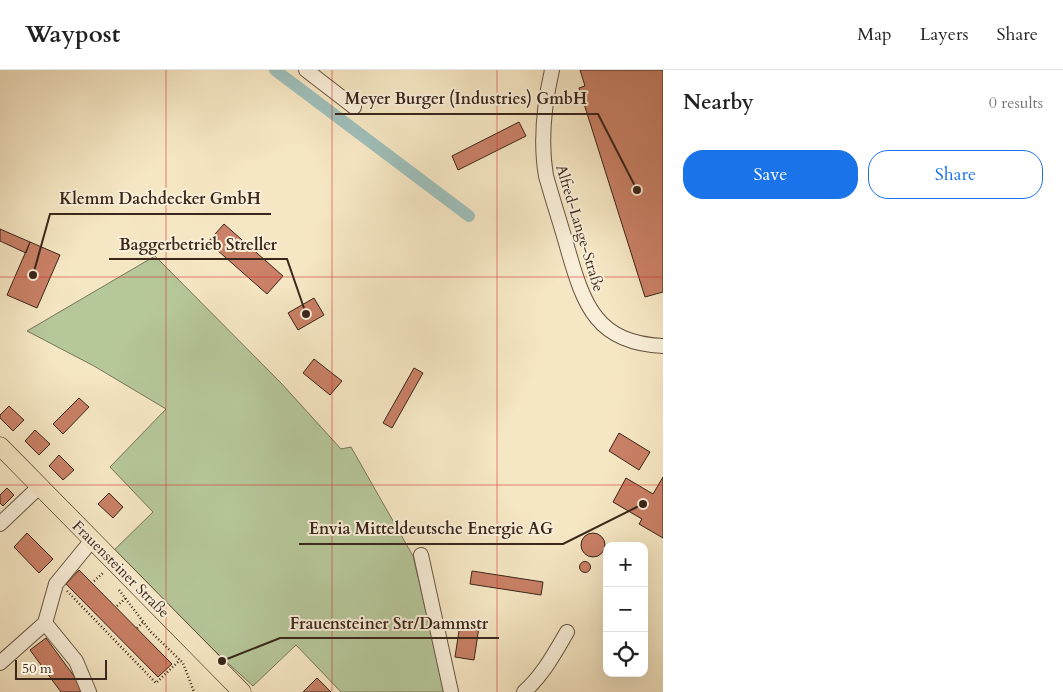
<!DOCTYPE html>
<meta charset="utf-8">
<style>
:root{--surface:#fff;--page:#f6f6f6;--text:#222;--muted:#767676;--line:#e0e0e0;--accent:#1a73e8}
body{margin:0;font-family:Cardo,serif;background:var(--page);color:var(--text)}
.controls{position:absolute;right:15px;bottom:15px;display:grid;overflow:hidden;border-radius:10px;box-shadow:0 5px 20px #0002}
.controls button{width:45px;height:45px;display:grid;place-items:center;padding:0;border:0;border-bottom:1px solid var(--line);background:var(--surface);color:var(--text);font:25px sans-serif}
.scale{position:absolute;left:15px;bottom:12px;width:92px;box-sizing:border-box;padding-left:5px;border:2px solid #3a261a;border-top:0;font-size:14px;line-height:18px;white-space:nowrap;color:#3a261a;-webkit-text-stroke:4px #f9efd9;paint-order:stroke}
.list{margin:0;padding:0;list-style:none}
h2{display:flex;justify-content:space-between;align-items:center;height:65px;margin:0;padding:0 20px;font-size:21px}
h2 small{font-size:16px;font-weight:400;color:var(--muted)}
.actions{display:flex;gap:10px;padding:15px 20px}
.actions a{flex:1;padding:11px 0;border:1px solid var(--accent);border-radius:20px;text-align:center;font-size:18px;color:var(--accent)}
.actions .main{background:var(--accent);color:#fff}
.icon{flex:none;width:28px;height:28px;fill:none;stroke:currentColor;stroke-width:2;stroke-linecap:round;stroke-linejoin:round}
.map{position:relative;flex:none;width:663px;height:622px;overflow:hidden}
header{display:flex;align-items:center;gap:30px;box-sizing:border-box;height:70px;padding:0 25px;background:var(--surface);border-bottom:1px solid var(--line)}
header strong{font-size:24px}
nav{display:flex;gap:28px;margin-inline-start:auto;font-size:18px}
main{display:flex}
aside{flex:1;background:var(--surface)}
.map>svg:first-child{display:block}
.green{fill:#b6c79a;stroke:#78765a}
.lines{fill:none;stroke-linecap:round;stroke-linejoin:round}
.canal{stroke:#9ebfba;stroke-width:12}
.building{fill:#ca8167;stroke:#3a261a}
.minor-casing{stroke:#695644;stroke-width:16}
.major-casing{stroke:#3a261a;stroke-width:19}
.path{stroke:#3a261a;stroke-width:2.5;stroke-dasharray:1 2.5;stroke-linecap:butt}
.minor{stroke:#f9efd9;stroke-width:14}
.major{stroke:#f6e7c4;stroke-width:18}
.grid{fill:none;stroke:#d62828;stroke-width:1;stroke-opacity:0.55}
.labels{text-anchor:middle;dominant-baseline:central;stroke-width:4;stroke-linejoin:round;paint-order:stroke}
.street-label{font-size:15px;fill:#3a261a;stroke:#f9efd9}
.leader{fill:none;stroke:#3a261a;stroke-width:2}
.callout-dot{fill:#3a261a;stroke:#f9efd9;stroke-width:2}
.callout-label{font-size:16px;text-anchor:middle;font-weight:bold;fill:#3a261a;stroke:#f9efd9;stroke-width:4;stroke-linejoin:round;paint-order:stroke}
</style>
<header>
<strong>Waypost</strong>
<nav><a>Map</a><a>Layers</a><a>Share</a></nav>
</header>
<main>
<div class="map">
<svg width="663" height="622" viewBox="0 0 663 622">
<rect width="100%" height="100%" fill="#f6e7c4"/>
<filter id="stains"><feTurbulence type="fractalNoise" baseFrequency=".004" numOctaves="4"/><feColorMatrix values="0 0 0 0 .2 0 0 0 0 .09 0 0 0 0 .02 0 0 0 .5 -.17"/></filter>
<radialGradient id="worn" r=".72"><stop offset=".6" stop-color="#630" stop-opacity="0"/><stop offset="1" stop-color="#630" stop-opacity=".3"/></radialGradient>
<!-- green -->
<path class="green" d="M155,186L281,313L341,379L351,377L413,486L439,596L444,622H341L296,575L253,616L109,485L153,442L110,397L166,339L94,296L27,261Z"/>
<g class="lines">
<!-- canal -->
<path class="canal" d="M275,0L469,146"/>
</g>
<!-- building -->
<path class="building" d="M580,0H663V222L645,227L579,18L585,16Z
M519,52L526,66L458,100L452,86Z
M224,154L283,206L267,224L208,172Z
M0,159L30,172L26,183L0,171Z
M30,172L60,185L37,238L7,225Z
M314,228L324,245L298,260L288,243Z
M314,289L342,311L330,325L303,303Z
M414,298L423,303L392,358L383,353Z
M79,328L89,337L63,364L53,354Z
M9,336L24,350L13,361L0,348V345Z
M35,360L50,374L39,385L25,371Z
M619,363L650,382L639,400L609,381Z
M59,385L74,400L63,410L49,396Z
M663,407V468L639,454L642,449L613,432L626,408L653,424Z
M7,418L14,425L3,436L0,433V425Z
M109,423L123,437L113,448L98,434Z
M27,463L53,489L39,503L14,477Z
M581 475a12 12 0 1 1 24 0a12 12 0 1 1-24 0Z
M579.5 497a5.5 5.5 0 1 1 11 0a5.5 5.5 0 1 1-11 0Z
M79,500L172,594L158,607L66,514Z
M472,501L543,512L541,525L470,514Z
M460,554L479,557L474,590L455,587Z
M46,568L85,621L84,622H61L30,580Z
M317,608L331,622H303Z"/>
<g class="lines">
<defs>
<path id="minor" d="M306,0L354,37
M552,0C544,35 540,71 546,106C553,131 561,155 568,180C584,236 597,273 663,276
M0,454L40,416
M421,485L451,622
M45,553L76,591L89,622
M0,593L45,553L56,514L92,470
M524,622C543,605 554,584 567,562"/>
<path id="major" d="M0,376L242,622"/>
</defs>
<!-- minor casing -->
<use href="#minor" class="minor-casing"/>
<!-- major casing -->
<use href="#major" class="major-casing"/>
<!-- path -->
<path class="path" d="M94,511L104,502
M119,520L151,562L183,593L194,622
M67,521L156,613L180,590
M117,536L126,528
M137,558L143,552"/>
<!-- minor -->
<use href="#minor" class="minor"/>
<!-- major -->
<use href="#major" class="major"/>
</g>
<!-- grid -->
<path class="grid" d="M166,0V622M332,0V622M497,0V622M0,207H663M0,415H663"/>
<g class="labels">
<!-- street labels -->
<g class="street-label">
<text transform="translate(580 158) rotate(73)">Alfred-Lange-Straße</text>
<text transform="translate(121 499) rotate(45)">Frauensteiner Straße</text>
</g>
</g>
<!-- callouts -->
<path class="leader" d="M637 120L598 44H335M33 205L50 144H271M306 244L287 189H109M643 434L563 474H299M222 591L280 568H499"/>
<g class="callout-dot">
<circle cx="637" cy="120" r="5"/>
<circle cx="33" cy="205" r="5"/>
<circle cx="306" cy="244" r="5"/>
<circle cx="643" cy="434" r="5"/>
<circle cx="222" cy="591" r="5"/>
</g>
<g class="callout-label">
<text x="466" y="34">Meyer Burger (Industries) GmbH</text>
<text x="160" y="134">Klemm Dachdecker GmbH</text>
<text x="198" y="180">Baggerbetrieb Streller</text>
<text x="431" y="464">Envia Mitteldeutsche Energie AG</text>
<text x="389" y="559">Frauensteiner Str/Dammstr</text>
</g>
<rect width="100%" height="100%" filter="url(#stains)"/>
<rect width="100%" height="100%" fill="url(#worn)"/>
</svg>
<div class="controls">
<button>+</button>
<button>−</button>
<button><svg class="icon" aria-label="locate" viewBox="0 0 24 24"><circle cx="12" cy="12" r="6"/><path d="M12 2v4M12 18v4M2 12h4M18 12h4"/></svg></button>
</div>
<div class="scale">50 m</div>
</div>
<aside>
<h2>Nearby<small>0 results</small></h2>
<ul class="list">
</ul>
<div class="actions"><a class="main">Save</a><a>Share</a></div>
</aside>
</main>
